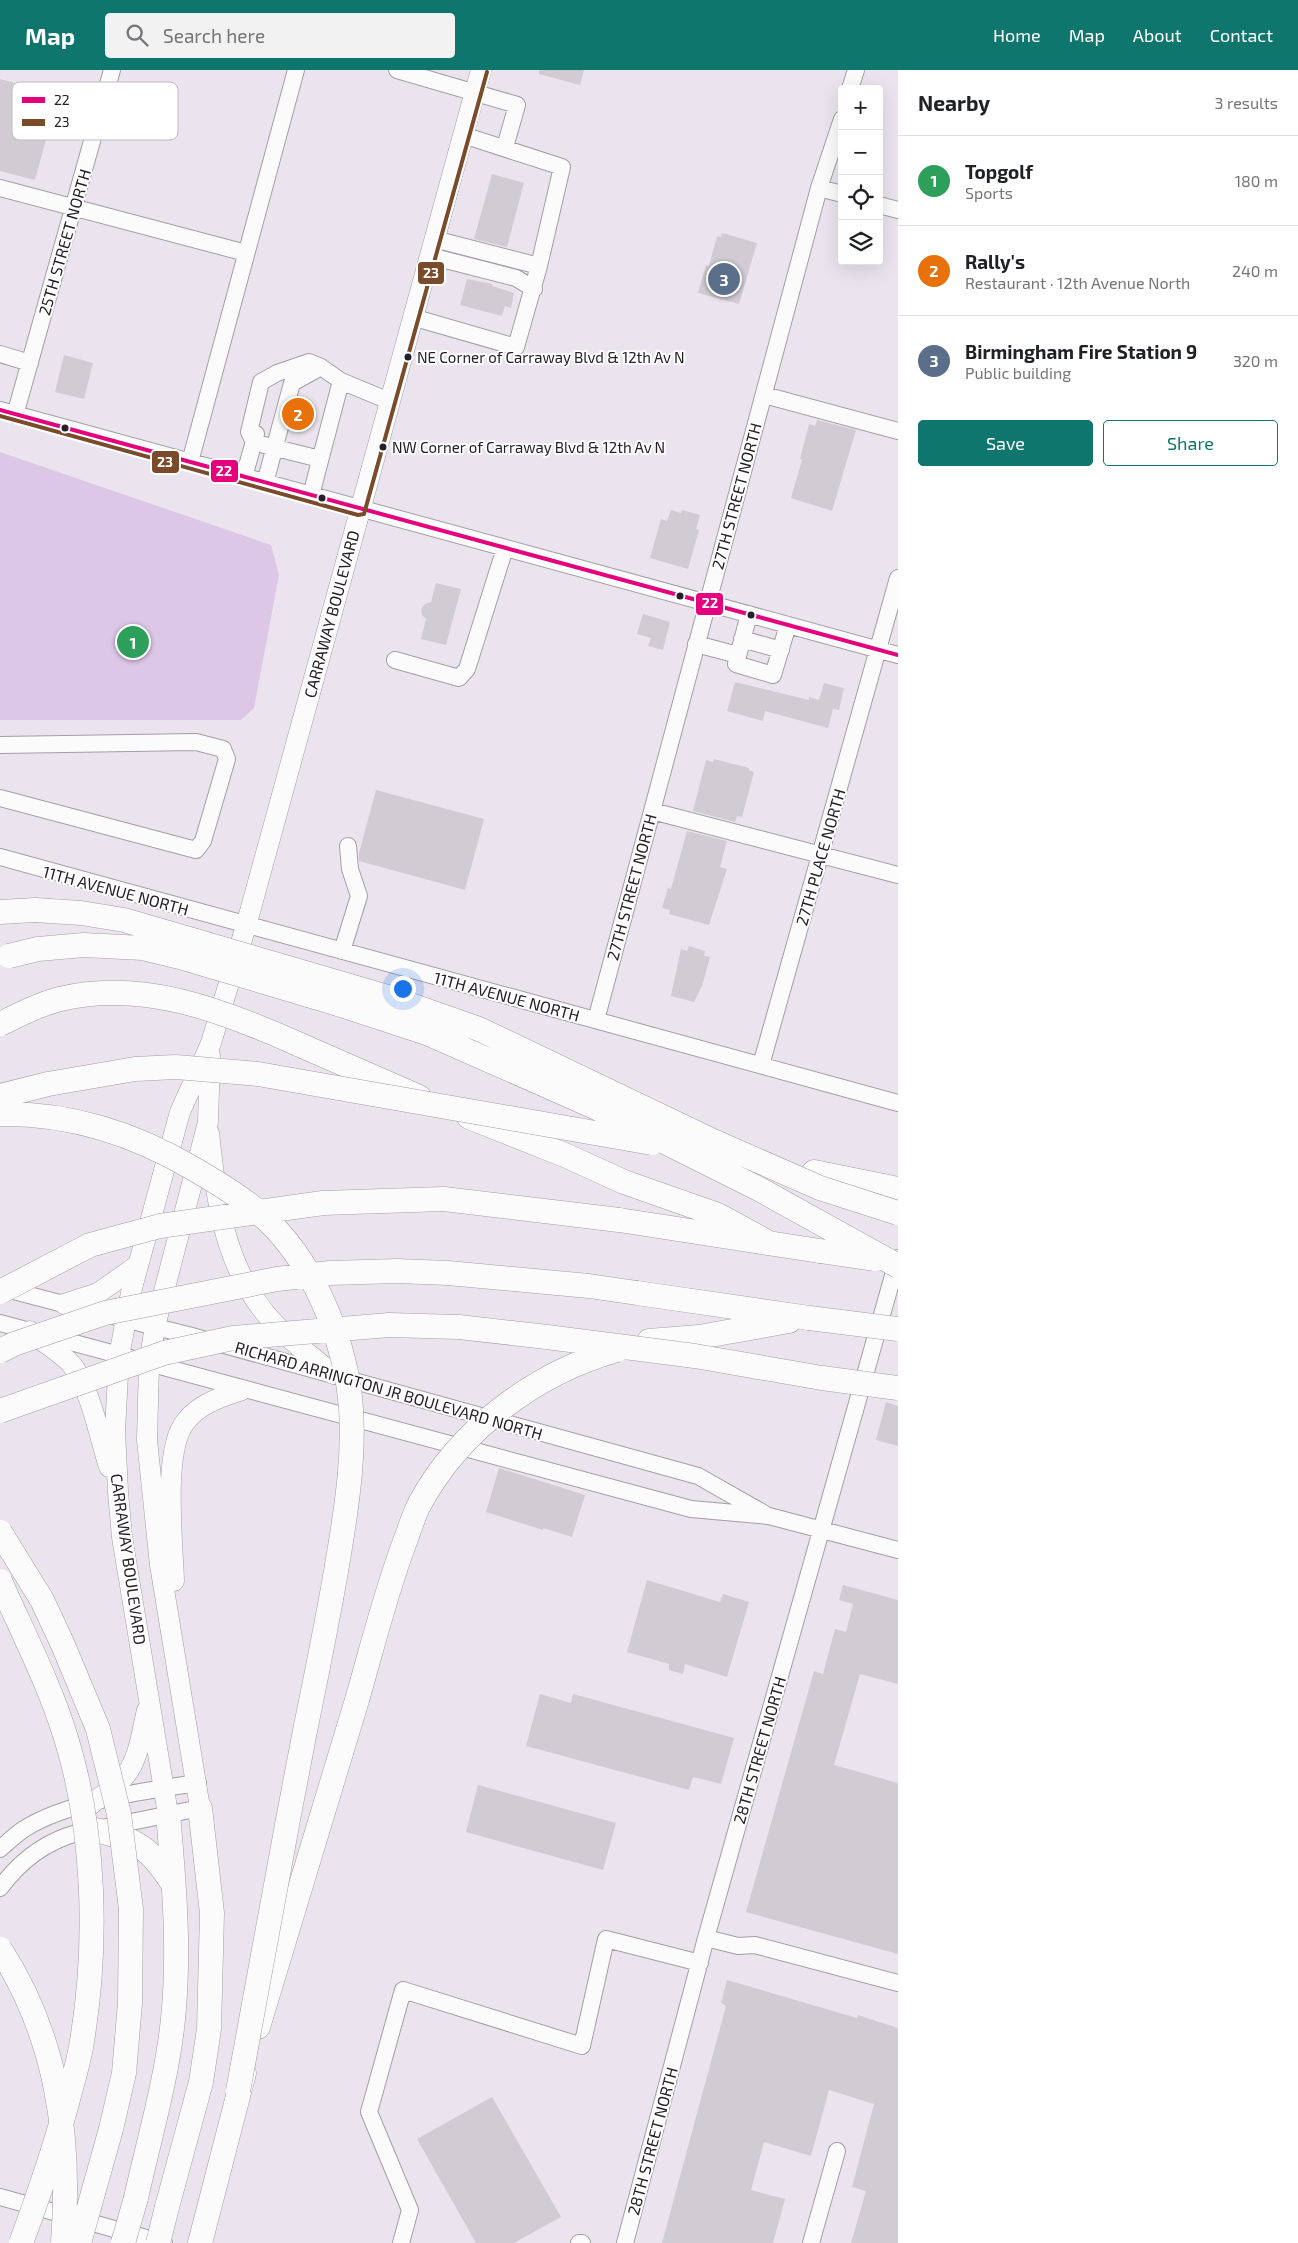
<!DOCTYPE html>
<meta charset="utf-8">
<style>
:root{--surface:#fff;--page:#f2f2f2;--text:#202124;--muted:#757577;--line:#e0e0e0;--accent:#0f766e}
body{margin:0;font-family:"Exo 2",sans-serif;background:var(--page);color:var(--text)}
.controls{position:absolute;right:15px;top:15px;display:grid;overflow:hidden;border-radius:5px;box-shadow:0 5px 20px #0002}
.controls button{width:45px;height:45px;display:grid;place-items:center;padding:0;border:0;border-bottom:1px solid var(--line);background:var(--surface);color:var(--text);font:25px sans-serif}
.you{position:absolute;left:402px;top:918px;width:18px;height:18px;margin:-12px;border:4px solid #fff;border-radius:50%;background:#1a73e8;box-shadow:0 0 0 8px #1a73e833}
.badge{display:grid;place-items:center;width:32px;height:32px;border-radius:50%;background:var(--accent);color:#fff;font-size:16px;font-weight:700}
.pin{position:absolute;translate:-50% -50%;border:2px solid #fff;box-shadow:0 1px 5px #0006}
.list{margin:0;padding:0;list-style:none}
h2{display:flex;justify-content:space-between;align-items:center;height:65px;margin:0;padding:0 20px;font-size:21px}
h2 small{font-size:16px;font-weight:400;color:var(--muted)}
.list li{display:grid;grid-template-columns:32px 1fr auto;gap:15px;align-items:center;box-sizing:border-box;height:90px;padding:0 20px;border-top:1px solid var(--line)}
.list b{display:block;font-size:19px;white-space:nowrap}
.list p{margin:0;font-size:16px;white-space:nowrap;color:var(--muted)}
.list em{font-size:16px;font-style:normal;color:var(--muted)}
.actions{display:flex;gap:10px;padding:15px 20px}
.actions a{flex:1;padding:11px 0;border:1px solid var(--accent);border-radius:5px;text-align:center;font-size:18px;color:var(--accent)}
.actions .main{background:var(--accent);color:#fff}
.icon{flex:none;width:28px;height:28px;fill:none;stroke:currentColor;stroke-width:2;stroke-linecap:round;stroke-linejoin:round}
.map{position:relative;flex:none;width:898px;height:2173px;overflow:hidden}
header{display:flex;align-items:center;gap:30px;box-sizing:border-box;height:70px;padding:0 25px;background:var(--accent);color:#fff}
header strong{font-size:24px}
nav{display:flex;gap:28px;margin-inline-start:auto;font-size:18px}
.search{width:350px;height:45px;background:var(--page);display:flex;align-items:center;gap:12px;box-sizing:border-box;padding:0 18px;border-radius:5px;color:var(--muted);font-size:19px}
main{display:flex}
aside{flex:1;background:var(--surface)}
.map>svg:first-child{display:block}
.green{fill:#ddc7e6}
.building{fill:#d1cbd3}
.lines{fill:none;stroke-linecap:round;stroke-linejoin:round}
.minor-casing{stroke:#a39ea5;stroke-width:18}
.major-casing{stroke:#a39ea5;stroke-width:21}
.highway-casing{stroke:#a39ea5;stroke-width:25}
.minor{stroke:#fcfbfc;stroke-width:16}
.major{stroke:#fcfbfc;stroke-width:20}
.highway{stroke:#fcfbfc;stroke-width:24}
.highway-bridge-casing{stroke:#a39ea5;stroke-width:25;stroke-linecap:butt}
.highway-bridge{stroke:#fcfbfc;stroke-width:24}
.bus-1-casing{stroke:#fff;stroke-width:8}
.bus-2-casing{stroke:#fff;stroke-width:8}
.bus-1{stroke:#e5007d;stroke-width:4}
.bus-2{stroke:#7a4b2a;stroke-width:4}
.bus-dot{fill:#252027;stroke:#fff;stroke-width:2}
.labels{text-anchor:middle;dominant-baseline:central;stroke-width:4;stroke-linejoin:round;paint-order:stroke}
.bus-label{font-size:15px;fill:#252027;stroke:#fff;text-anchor:start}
.street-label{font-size:16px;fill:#252027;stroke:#fff}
.key{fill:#fff;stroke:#bebcbe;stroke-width:1}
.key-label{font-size:14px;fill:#252027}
.line-badge{stroke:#fff;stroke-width:2}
.badge-label{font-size:14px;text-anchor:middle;font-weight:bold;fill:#fff}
</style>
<header>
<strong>Map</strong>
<div class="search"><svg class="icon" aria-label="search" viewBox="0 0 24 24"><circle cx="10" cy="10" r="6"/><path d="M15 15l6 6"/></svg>Search here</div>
<nav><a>Home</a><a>Map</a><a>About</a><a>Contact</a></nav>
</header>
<main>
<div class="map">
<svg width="898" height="2173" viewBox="0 0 898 2173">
<rect width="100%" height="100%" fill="#ebe4ee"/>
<!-- green -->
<path class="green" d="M0,382L271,475L279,505L254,638L241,650H0Z"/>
<!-- building -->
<path class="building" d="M539,0H584L580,15L539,4Z
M0,9L58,25L35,110L0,101Z
M492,104L524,113L507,177L474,169Z
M722,163L757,173L739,234L698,223L706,195L709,196L717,166L721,167Z
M467,209L492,214V216L514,223L511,238L505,236L502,246L460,235Z
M64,285L93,293L84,329L55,322Z
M817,350L856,360L832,441L791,428L802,390L800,389L809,354L815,356Z
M671,440L681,443L682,440L700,445L696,459L699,460L688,499L650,488L661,449L667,451Z
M436,513L461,519L446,575L421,569L426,549L422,545L421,539L425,534L431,532Z
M643,544L670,552L663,580L648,576L651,568L637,564Z
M735,612L809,630V627L819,630L824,613L844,618L839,640L833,639L828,658L765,641L763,651L727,641Z
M714,689L749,698V700L754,702L742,747L737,746L735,752L693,741L706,690L713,692Z
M376,720L484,749L465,820L359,791V783Z
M687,761L727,771L720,797L727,799L709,855L669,844L670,840L662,838L668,818L671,819Z
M689,876L705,881L704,886L710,887L702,916L694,932L671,926L681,879L687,881Z
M886,1332L898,1336V1376L876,1370Z
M499,1398L585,1425L572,1467L543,1458V1460L486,1442Z
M647,1510L720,1532L723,1524L749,1532L727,1607L685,1594L683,1604L669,1600V1594L627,1582Z
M843,1515L898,1530V1614L860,1604L834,1695L898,1713V1884L746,1842L814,1601L823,1604L835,1559L846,1562L853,1534L839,1530Z
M540,1624L571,1633L573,1624L734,1668L721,1714L693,1707L689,1720L526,1676Z
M478,1715L616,1753L603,1800L466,1762Z
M727,1910L857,1948L858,1945L898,1958V2173H851L866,2121L852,2117L874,2034L829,2020L811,2086L764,2072L751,2120L785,2129L773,2173H662L726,1936L721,1933Z
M492,2027L561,2147L514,2173H476L417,2069Z"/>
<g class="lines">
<defs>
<path id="minor" d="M397,0L517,35L505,77
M850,19L856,0
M0,118L246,183
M819,118L842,124
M879,135L898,140
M434,169L539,196L562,97L463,65
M430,186L516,208L534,219
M412,247L516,277L539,196
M0,284L30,293
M764,325L898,361
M0,340L898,585
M15,345L112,0
M254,372L249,362L261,312L277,303L309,292L321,297L341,311L389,331
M264,375L320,389
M190,392L296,0
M244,407L256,364
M265,413L292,313L321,297
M311,425L341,311
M749,544L736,594L773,605L788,555
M742,569L781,580
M696,574L738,585
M395,590L459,608L467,599L505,478
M0,675L196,672L223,679L227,689L203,771L196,780L0,728
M652,741L898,805
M0,787L898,1033
M342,881L359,826L350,799L348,776
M596,950L819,118L842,49
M761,995L898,508
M2,1218L75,1237
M116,1247L188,1265L698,1406L765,1444
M0,1253L691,1439L769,1446L898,1480
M0,1779C8,1772 15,1765 24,1759C66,1732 147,1720 198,1713
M0,1818C20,1791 44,1772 77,1763L200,1738
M706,1868L738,1876L755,1875L898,1913
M0,2127L164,2173
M401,2173L410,2140L369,2042L403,1920L582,1976L606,1869L700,1893
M579,2173H582
M625,2173L706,1868L898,1188
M811,2173L837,2081"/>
<path id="major" d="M209,1063C216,1126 223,1191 265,1243C284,1266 310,1285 333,1304
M64,1234L98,1223L138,1195
M30,1261C43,1273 60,1281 72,1295C90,1318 100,1368 109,1397
M174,1511C173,1472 162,1379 186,1351C200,1333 222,1327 242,1320
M90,1735C101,1726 115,1718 124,1707C139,1690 142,1661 147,1640
M200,1738L160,1495L147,1370L149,1294L155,1256L208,1052L210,985
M168,1744L122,1467L118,1422L115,1361L119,1286L132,1218L180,1042L211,973L246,856L481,0"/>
<path id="highway" d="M0,842L35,840
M298,974L419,1027
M469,1047L567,1086L624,1112L718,1145L769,1173
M814,1102L898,1119
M619,1150L820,1181
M637,1223L809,1248
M649,1271L699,1267L789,1251
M95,1760C138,1770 149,1777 173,1814
M258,1957L357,1630
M136,2128C149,2069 167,2009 173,1949C180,1880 174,1812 168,1744
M167,2137L201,2012L209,1959L212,1843L200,1738
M200,2173L244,2003"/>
</defs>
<!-- minor casing -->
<use href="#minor" class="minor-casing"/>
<!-- major casing -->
<use href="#major" class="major-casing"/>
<!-- highway casing -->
<use href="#highway" class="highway-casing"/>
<!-- minor -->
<use href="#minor" class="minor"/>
<!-- major -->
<use href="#major" class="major"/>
<!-- highway -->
<use href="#highway" class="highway"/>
<defs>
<path id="highway-bridge" d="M35,840L81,843L124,850L391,928L479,959L713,1071L820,1118L898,1143
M9,886L38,879L84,875L143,878L180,887L335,933L427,963L597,1038L759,1119L898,1196
M0,954C19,945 39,934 60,929C143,909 224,941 298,974
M0,1026L48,1014L135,999L176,997L258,1004L652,1073
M0,1044C69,1043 135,1064 194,1099C223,1116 253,1134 276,1159C318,1204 347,1278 351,1339C354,1383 348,1427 341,1471C331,1536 317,1601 304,1666C281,1784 260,1902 238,2021
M820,1181L874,1189
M0,1222L90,1175L160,1156L323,1133L444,1129L619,1150
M809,1248L898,1259
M0,1281L14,1274L105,1243L277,1209L330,1203L397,1201L448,1203L589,1216L637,1223
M0,1341L164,1283L233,1268L389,1255L459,1257L547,1267L695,1286L822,1308L898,1318
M0,1462L42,1530L63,1575L98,1659L119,1744L131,1839L130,1933L124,2003L111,2059L79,2173
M0,1511C23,1563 49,1613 66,1668C95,1761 98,1874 82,1971C79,1992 72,2013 67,2033C54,2081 38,2127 21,2173
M357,1630C372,1578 385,1525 404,1474C409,1461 413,1447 419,1435C459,1360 535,1303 617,1280
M0,1879C58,1969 71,2068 63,2173
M123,2173L136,2128
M158,2173L167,2137"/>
</defs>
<!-- highway-bridge casing -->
<use href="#highway-bridge" class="highway-bridge-casing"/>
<!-- highway-bridge -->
<use href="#highway-bridge" class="highway-bridge"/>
<defs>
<path id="bus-1" d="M0,340L898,585"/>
<path id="bus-2" d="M0,346L358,445L364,444L487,2"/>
</defs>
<!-- bus-1 casing -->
<use href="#bus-1" class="bus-1-casing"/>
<!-- bus-2 casing -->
<use href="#bus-2" class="bus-2-casing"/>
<!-- bus-1 -->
<use href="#bus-1" class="bus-1"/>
<!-- bus-2 -->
<use href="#bus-2" class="bus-2"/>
</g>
<!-- markers -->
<g class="bus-dot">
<circle cx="408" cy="287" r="4.5"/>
<circle cx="65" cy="358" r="4.5"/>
<circle cx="383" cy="377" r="4.5"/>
<circle cx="322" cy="428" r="4.5"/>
<circle cx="680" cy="526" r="4.5"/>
<circle cx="751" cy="545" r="4.5"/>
</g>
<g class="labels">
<!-- bus labels -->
<g class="bus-label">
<text x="417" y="287">NE Corner of Carraway Blvd &amp; 12th Av N</text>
<text x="392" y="377">NW Corner of Carraway Blvd &amp; 12th Av N</text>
</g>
<!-- street labels -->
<g class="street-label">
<text transform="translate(64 172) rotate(-74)">25TH STREET NORTH</text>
<text transform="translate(736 426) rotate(-75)">27TH STREET NORTH</text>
<text transform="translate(331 544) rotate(-75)">CARRAWAY BOULEVARD</text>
<text transform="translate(820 787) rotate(-74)">27TH PLACE NORTH</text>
<text transform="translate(631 817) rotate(-75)">27TH STREET NORTH</text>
<text transform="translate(116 820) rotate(15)">11TH AVENUE NORTH</text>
<text transform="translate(507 926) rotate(15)">11TH AVENUE NORTH</text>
<text transform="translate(389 1320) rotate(16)">RICHARD ARRINGTON JR BOULEVARD NORTH</text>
<text transform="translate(129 1489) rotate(82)">CARRAWAY BOULEVARD</text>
<text transform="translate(759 1680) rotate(-74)">28TH STREET NORTH</text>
<text transform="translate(652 2071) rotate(-75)">28TH STREET NORTH</text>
</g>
</g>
<!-- legend -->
<rect x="12" y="12" width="166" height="58" rx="8" class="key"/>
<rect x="22" y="27" width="23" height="6" fill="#e5007d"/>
<rect x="22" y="49" width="23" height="7" fill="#7a4b2a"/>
<g class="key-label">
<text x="54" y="35">22</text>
<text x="54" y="57">23</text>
</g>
<g class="line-badge">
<rect x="417" y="191" width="28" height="24" rx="5" fill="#7a4b2a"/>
<rect x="151" y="380" width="29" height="24" rx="5" fill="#7a4b2a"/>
<rect x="210" y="389" width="29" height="24" rx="5" fill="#e5007d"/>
<rect x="695" y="522" width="29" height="24" rx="5" fill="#e5007d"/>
</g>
<g class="badge-label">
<text x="431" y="208">23</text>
<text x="165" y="397">23</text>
<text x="224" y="406">22</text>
<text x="710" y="538">22</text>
</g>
</svg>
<div class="controls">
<button>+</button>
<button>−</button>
<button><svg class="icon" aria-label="locate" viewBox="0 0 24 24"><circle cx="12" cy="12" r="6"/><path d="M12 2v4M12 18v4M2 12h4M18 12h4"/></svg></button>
<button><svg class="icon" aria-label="layers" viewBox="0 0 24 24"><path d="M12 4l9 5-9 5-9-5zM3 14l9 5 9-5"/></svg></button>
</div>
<div class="you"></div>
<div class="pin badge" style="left:133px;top:572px;background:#2e9e5b">1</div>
<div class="pin badge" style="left:298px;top:344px;background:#e8710a">2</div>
<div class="pin badge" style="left:724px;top:209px;background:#5c6f8a">3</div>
</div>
<aside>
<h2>Nearby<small>3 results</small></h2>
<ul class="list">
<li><span class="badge" style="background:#2e9e5b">1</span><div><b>Topgolf</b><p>Sports</p></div><em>180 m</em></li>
<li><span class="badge" style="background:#e8710a">2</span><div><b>Rally's</b><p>Restaurant · 12th Avenue North</p></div><em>240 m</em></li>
<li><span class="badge" style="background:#5c6f8a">3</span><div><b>Birmingham Fire Station 9</b><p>Public building</p></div><em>320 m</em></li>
</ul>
<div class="actions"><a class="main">Save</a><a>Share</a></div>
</aside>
</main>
